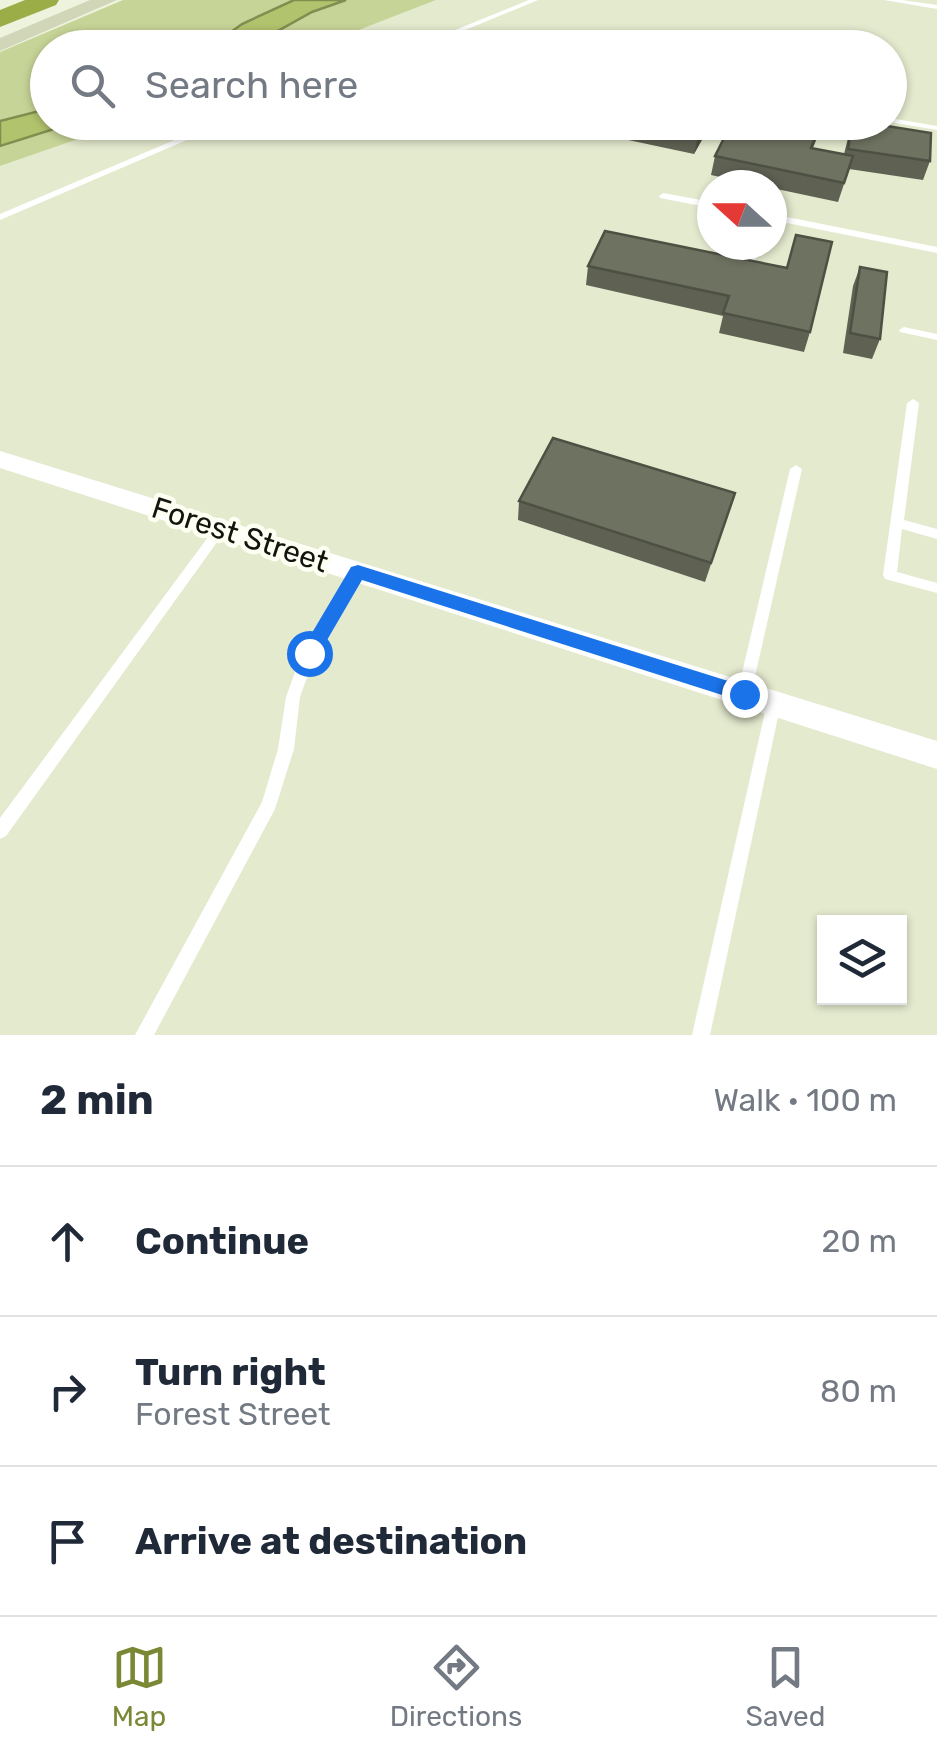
<!DOCTYPE html>
<meta charset="utf-8">
<style>
:root{--surface:#fff;--page:#f2f2f3;--text:#1f2937;--muted:#747a83;--line:#e0e1e3;--accent:#7a8836}
body{margin:0;font-family:Rubik,sans-serif;background:var(--page);color:var(--text)}
.controls{position:absolute;right:30px;bottom:30px;display:grid;overflow:hidden;border-radius:0px;box-shadow:0 2px 8px #0004}
.controls button{width:90px;height:90px;display:grid;place-items:center;padding:0;border:0;border-bottom:2px solid var(--line);background:var(--surface);color:var(--text);font:50px sans-serif}
.compass{position:absolute;left:697px;top:170px;width:90px;height:90px;border-radius:50%;background:var(--surface);box-shadow:0 2px 8px #0004;rotate:291deg}
.stop{position:absolute;width:30px;height:30px;margin:-22px;border:8px solid #1a73e8;border-radius:50%;background:#fff}
.stop.end{background:#1a73e8;border-color:#fff;box-shadow:0 2px 10px #0008}
.list{margin:0;padding:0;list-style:none}
h2{display:flex;justify-content:space-between;align-items:center;height:130px;margin:0;padding:0 40px;font-size:42px}
h2 small{font-size:32px;font-weight:400;color:var(--muted)}
.list li{display:grid;grid-template-columns:65px 1fr auto;gap:30px;align-items:center;box-sizing:border-box;height:150px;padding:0 40px;border-top:2px solid var(--line)}
.list b{display:block;font-size:38px;white-space:nowrap}
.list p{margin:0;font-size:32px;white-space:nowrap;color:var(--muted)}
.list em{font-size:32px;font-style:normal;color:var(--muted)}
.icon{flex:none;width:55px;height:55px;fill:none;stroke:currentColor;stroke-width:2;stroke-linecap:round;stroke-linejoin:round}
.map{position:relative;flex:none;width:937px;height:1035px;overflow:hidden}
.search{position:absolute;background:var(--surface);box-shadow:0 2px 8px #0004;left:30px;right:30px;top:30px;height:110px;display:flex;align-items:center;gap:25px;box-sizing:border-box;padding:0 35px;border-radius:55px;color:var(--muted);font-size:38px}
.sheet{height:580px;background:var(--surface)}
nav{display:flex;justify-content:space-around;align-items:center;box-sizing:border-box;height:140px;border-top:2px solid var(--line);background:var(--surface);font-size:28px;color:var(--muted)}
nav a{display:grid;justify-items:center;gap:5px}
nav .on{color:var(--accent)}
.map>svg:first-child{display:block}
.built{fill:#e4eace;fill-rule:evenodd}
.green{fill:#c7d497}
.water{fill:#b2c36d;stroke:#828e50;stroke-width:2.5}
.lines{fill:none;stroke-linecap:round;stroke-linejoin:round}
.service{fill:#fff;fill-rule:evenodd}
.minor{fill:#fff;fill-rule:evenodd}
.secondary{fill:#d1d6b9;fill-rule:evenodd}
.motorway{fill:#9bad46;fill-rule:evenodd}
.wall{fill:#5f6253}
.shaded-wall{fill:#4d5043}
.building{fill:#6e7260;stroke:#4d5043;stroke-width:2.5}
.route{fill:#1a73e8}
.labels{text-anchor:middle;dominant-baseline:central;stroke-width:9;stroke-linejoin:round;paint-order:stroke}
.street-label{font-size:30px;fill:#12140d;stroke:#fcfff2}
</style>
<div class="map">
<svg width="937" height="1035" viewBox="0 0 937 1035">
<rect width="100%" height="100%" fill="#eef3de"/>
<!-- built -->
<path class="built" d="M436,0H937V1035H0V166L124,122H890V48L315,47ZM712,185H772V245H712ZM824,922H900V998H824Z"/>
<!-- green -->
<path class="green" d="M123,0H294L242,24L210,47L48,48L47,109L0,121V52Z
M346,0H436L315,47L249,48L312,12Z
M73,123H124L0,166V146Z"/>
<!-- water -->
<path class="water" d="M294,0H346L312,12L249,47H210L242,24Z
M47,109L48,122L73,123L0,146V121Z"/>
<g class="lines">
<!-- service -->
<path class="service" d="M529,0H538L422,48H411Z
M884,0H902L937,5V9Z
M890,118L937,126V130L890,122Z
M217,122H229L0,220V214Z
M663,193L712,202V208L660,198L659,196Z
M772,214L937,247V253L772,220Z
M750,245H760L756,259L751,262L746,259Z
M904,327L937,334V340L900,332L899,330Z
M913,399L919,403L904,520L937,529V539L902,529L897,572L937,583V593L885,579L883,575L907,403Z
M796,465L802,469L751,694L749,698L744,700L739,698L737,694L790,469Z
M221,523L225,525L227,528L225,531L6,836L0,839V818L217,525Z
M358,567L363,568L365,572L315,655L300,697L294,749L275,809L154,1035H135L262,802L278,749L286,697L302,653L353,568Z
M774,697L779,698L781,703L710,1035H692L767,703L769,698Z"/>
<!-- minor -->
<path class="minor" d="M0,451L937,741V769L0,468Z"/>
<!-- secondary -->
<path class="secondary" d="M90,0H117L0,51V38Z"/>
<!-- motorway -->
<path class="motorway" d="M25,0H59L56,5L0,27V10Z"/>
</g>
<!-- wall -->
<path class="wall" d="M587,122H711L694,154L586,131Z
M852,122L930,161L923,180L849,169L838,202L772,188V185H758L711,175L715,156L820,131L813,148L844,154Z
M588,266L787,268L810,332L804,352L719,333L723,316L586,285Z
M860,267L880,339L872,359L843,353L853,286Z
M735,493L705,582L518,520L519,501Z"/>
<!-- shaded-wall -->
<path class="shaded-wall" d="M705,122H711L710,126L694,154L698,135Z"/>
<!-- building -->
<path class="building" d="M637,122H705L698,135Z
M732,122H821L811,148L853,156L844,183L715,156Z
M852,122H862L931,133L930,161L848,149Z
M605,231L787,268L796,235L832,242L810,332L723,313L729,296L588,266Z
M860,267L887,272L880,339L850,333Z
M553,438L735,493L711,563L519,501Z"/>
<!-- route -->
<path class="route" d="M358,565L744,686L754,694L744,702L362,580L316,659H303V648L351,567Z"/>
<g class="labels">
<!-- street labels -->
<g class="street-label">
<text transform="translate(240 535) rotate(18)">Forest Street</text>
</g>
</g>
</svg>
<div class="controls">
<button><svg class="icon" aria-label="layers" viewBox="0 0 24 24"><path d="M12 4l9 5-9 5-9-5zM3 14l9 5 9-5"/></svg></button>
</div>
<svg class="compass" viewBox="-18 -18 36 36"><path d="M0-13l5 13h-10z" fill="#e53935"/><path d="M0 13l5-13h-10z" fill="#747a83"/></svg>
<div class="stop" style="left:309px;top:653px"></div>
<div class="stop end" style="left:744px;top:694px"></div>
<div class="search"><svg class="icon" aria-label="search" viewBox="0 0 24 24"><circle cx="10" cy="10" r="6"/><path d="M15 15l6 6"/></svg>Search here</div>
</div>
<section class="sheet">
<h2>2 min<small>Walk · 100 m</small></h2>
<ul class="list">
<li><svg class="icon" aria-label="ahead" viewBox="0 0 24 24"><path d="M12 20V5M6 11l6-6 6 6"/></svg><div><b>Continue</b></div><em>20 m</em></li>
<li><svg class="icon" aria-label="right" viewBox="0 0 24 24"><path d="M7 20v-9h11M14 6l5 5-5 5"/></svg><div><b>Turn right</b><p>Forest Street</p></div><em>80 m</em></li>
<li><svg class="icon" aria-label="arrive" viewBox="0 0 24 24"><path d="M6 21V4h12l-3 4 3 4H6"/></svg><div><b>Arrive at destination</b></div></li>
</ul>
</section>
<nav>
<a class="on"><svg class="icon" aria-label="map" viewBox="0 0 24 24"><path d="M3 6l6-2 6 2 6-2v14l-6 2-6-2-6 2zM9 4v14M15 6v14"/></svg>Map</a>
<a><svg class="icon" aria-label="directions" viewBox="0 0 24 24"><path d="M12 3l9 9-9 9-9-9zM9 14v-3h6M13 9l2 2-2 2"/></svg>Directions</a>
<a><svg class="icon" aria-label="saved" viewBox="0 0 24 24"><path d="M7 4h10v16l-5-4-5 4z"/></svg>Saved</a>
</nav>
